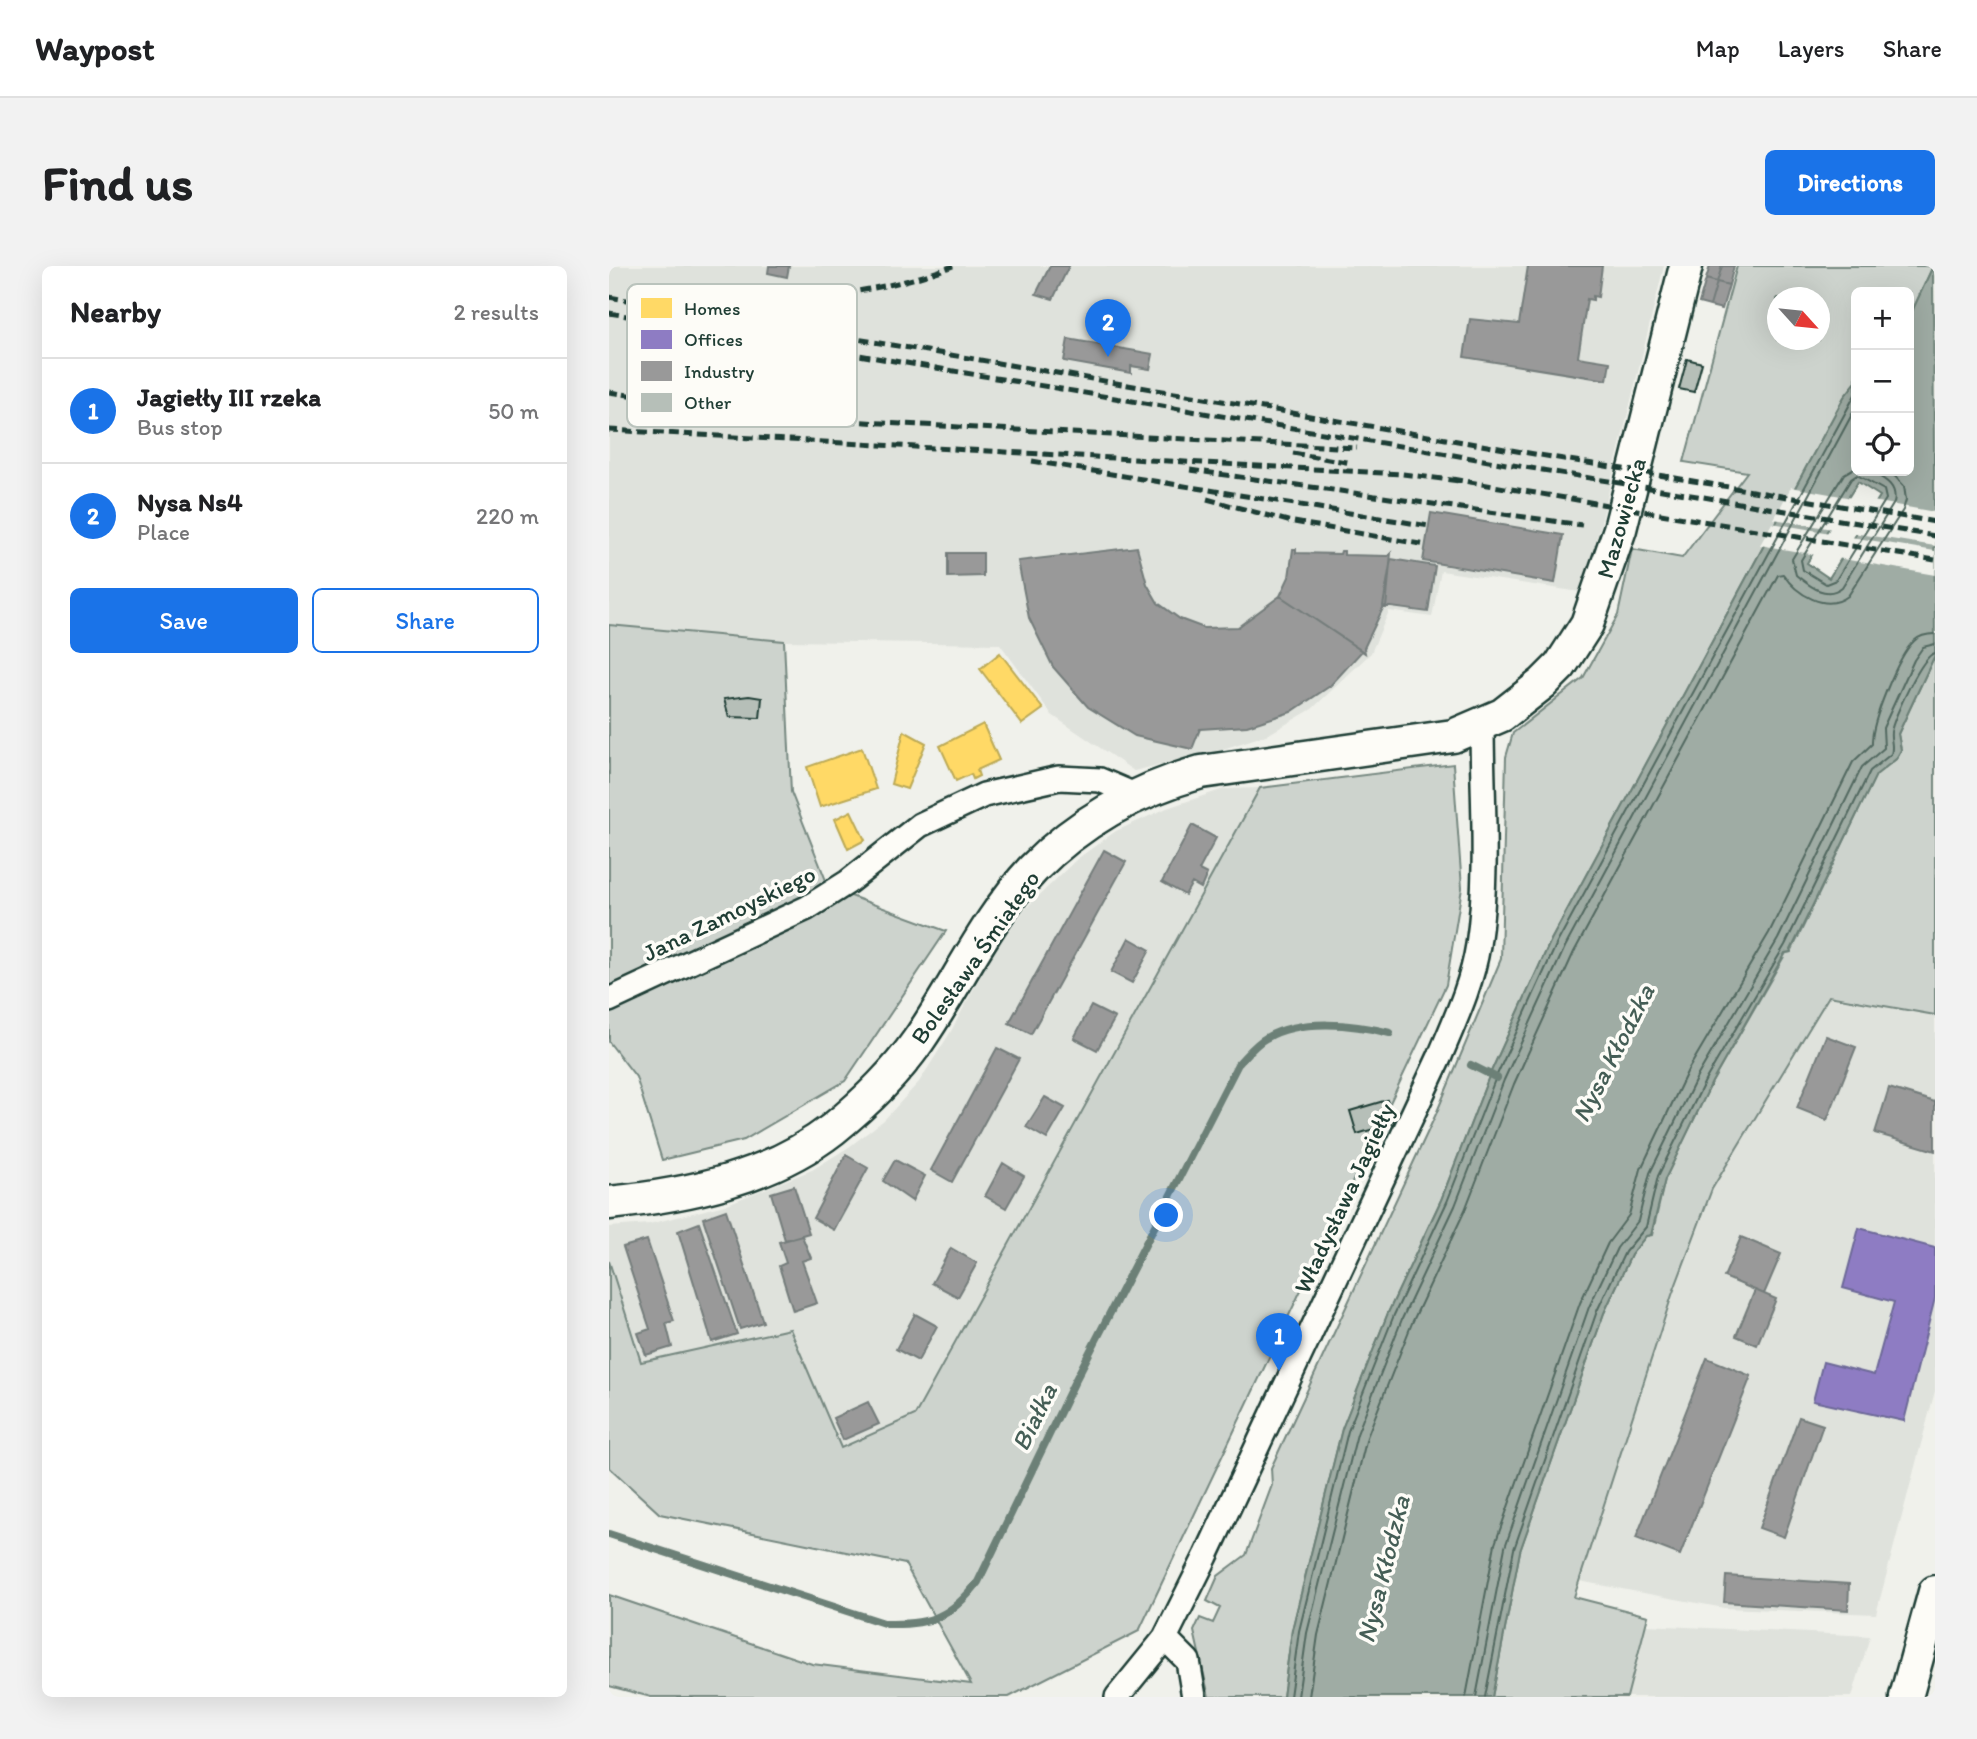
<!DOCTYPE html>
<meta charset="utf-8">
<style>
:root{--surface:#fff;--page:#f2f2f2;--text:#202124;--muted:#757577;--line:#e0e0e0;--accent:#1a73e8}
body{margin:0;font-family:Itim,sans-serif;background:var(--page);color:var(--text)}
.controls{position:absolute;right:21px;top:21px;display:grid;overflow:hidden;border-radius:10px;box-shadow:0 7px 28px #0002}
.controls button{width:63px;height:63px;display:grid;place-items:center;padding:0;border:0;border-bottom:2px solid var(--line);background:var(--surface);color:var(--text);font:35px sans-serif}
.compass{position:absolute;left:1158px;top:21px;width:63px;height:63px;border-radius:50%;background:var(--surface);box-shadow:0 7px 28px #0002;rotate:117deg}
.you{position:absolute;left:558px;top:950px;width:24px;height:24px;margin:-18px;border:5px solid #fff;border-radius:50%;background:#1a73e8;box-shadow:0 0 0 10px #1a73e833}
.badge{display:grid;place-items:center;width:46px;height:46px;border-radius:50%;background:var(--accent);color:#fff;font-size:23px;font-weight:700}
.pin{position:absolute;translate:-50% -58px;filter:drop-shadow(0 2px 4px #0008)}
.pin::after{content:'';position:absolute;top:37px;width:24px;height:21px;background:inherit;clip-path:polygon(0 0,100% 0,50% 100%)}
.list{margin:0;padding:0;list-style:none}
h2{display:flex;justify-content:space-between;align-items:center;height:91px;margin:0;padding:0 28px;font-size:30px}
h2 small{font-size:23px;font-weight:400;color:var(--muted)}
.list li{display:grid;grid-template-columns:46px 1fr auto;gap:21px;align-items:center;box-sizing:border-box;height:105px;padding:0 28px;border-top:2px solid var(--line)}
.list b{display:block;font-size:26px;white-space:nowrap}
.list p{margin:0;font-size:23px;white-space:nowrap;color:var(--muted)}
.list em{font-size:23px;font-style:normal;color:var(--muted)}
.actions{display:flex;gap:14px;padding:21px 28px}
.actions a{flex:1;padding:16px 0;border:2px solid var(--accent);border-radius:10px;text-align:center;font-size:24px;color:var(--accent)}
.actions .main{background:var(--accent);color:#fff}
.icon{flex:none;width:38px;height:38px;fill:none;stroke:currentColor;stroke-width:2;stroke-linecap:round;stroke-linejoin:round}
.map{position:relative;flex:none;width:1326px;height:1431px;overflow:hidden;border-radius:10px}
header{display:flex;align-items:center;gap:42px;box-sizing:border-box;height:98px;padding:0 35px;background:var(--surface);border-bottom:2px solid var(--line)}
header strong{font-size:33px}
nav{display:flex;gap:38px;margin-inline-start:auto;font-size:24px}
.intro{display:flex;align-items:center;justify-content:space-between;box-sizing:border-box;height:168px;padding:0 42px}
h1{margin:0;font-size:49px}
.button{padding:18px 32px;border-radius:10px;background:var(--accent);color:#fff;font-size:24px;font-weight:700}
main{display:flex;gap:42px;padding:0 42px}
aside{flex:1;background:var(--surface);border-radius:10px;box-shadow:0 7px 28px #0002}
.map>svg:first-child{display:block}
.built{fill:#dfe2dc}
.green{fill:#cdd3cd;stroke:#768880;stroke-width:2;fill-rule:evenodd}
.water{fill:#9faca4;stroke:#6c8077;stroke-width:2;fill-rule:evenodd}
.pier{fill:#f0f1eb}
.homes{fill:#ffd966;stroke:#bcaa57;stroke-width:2}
.offices{fill:#8e7cc3;stroke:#6d6998;stroke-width:2}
.industry{fill:#999;stroke:#747d7b;stroke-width:2}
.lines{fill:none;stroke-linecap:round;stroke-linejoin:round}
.shore{stroke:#526961;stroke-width:2}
.stream{stroke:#6c8077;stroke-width:8}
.building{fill:#b6bfb8;stroke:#1f3d34;stroke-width:2}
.street-casing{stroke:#1f3d34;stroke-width:28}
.secondary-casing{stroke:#1f3d34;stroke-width:37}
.street{stroke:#fdfcf7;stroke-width:23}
.secondary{stroke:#fdfcf7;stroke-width:32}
.rail{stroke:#1f3d34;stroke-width:5;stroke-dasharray:10 5;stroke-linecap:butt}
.labels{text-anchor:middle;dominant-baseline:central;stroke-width:7;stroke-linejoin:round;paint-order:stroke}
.street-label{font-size:24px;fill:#1f3d34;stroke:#fdfcf7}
.water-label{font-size:26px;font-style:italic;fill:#455e56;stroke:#fdfcf7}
.key{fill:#fdfcf7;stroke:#bac3bc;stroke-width:2}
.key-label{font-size:19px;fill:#1f3d34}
</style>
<header>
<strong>Waypost</strong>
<nav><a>Map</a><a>Layers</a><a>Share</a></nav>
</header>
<div class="intro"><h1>Find us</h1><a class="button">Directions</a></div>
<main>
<aside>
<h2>Nearby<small>2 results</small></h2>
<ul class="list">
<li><span class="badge">1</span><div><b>Jagiełły III rzeka</b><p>Bus stop</p></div><em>50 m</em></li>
<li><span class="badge">2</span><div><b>Nysa Ns4</b><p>Place</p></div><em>220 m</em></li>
</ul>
<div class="actions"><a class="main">Save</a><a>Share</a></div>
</aside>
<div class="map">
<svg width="1326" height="1431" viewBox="0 0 1326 1431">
<rect width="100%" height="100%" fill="#f0f1eb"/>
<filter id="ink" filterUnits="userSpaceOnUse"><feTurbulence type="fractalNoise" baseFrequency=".0143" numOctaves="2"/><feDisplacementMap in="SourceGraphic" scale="14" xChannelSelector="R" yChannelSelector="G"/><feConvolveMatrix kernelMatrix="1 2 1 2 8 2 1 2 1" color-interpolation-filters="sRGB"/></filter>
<g filter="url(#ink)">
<!-- built -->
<path class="built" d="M0,0H1055L991,261L971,326L832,305L823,351L780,345L762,387L703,443L660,468L611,484L525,505L443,449L391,378L175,375L0,359Z
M651,522L306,1149L232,1182L180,1063L32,1096L0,995V961L40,958L116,939L203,904L240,881L275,854L310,816L341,767L385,685L414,645L468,593L507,565L558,542L615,523Z
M1229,729L1326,749V1125L1267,1348L1115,1342L970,1315L1063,1029L1103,923L1220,730Z
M1036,1359L1077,1361L1261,1370L1243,1431H1018Z"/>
<!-- green -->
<path class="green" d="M1128,0H1324L1300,52V26H1247V116L1235,131L942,674L881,808L832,934L779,1047L733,1163L683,1364L674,1431H600L585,1365L591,1352L604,1357L611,1342L598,1335L609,1310L637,1289L663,1219L662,1202L827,848L892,693L897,491L904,467L974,412L1009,349L1023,283L1073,292L1138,206L1075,196ZM1168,32H1210V74H1168Z
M0,359L175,375L182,526L220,622L337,665L236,815L135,874L53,894L27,811L0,776Z
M1326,389V749L1220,730L1103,923L1063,1029L965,1331L1039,1350L1018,1431H883L911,1285L995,1047L1022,989L1037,970L1043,969L1056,913L1103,816L1177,687L1182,686L1267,508L1287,493L1292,484L1289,468Z
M844,498L853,622L837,719L530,1365L400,1431H42L0,1420V1329L203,1398L362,1418L296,1298L51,1248L0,1201V995L32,1096L181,1063L232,1182L306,1149L651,522Z"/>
<!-- water -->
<path class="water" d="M1324,0L1326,389L1289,468L1292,484L1287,493L1267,509L1181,686L1176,687L1103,816L1056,913L1042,969L1037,970L1022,989L995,1047L911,1285L883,1431H674L683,1364L733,1163L779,1047L832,934L881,808L942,674L1235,131L1247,116V205H1300V52ZM1249,216L1271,230L1220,312L1198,297Z"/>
<!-- pier -->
<path class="pier" d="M1182,221L1243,232L1223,263L1165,253Z
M1264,235L1326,246V280L1244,267Z
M1163,257L1221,267L1207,289L1151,279Z
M1242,271L1326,285V309L1228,292Z"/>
<!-- homes -->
<path class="homes" d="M391,387L434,443L413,458L371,403Z
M374,458L390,494L368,504L370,510L364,513L362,508L347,515L331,480Z
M295,465L317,477L298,523L282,518Z
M253,482L267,523L211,541L198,501Z
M242,545L256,574L239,583L226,553Z"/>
<!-- offices -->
<path class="offices" d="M1250,962L1326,982V1032L1295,1155L1204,1135L1214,1096L1265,1109L1285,1036L1234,1022Z"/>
<!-- industry -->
<path class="industry" d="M160,0H180L178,11L159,7Z
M441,0H460L444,33L427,28Z
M919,0H993L989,31L984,30V34L978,33L969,91L1001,96L998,114L855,91L861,53L910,58Z
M1101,0H1113L1108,16L1097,13Z
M1113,0H1125L1120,19L1108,16Z
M1097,13L1108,16L1101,40L1090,37Z
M1108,16L1120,19L1113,43L1101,40Z
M459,73L544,88L541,103L522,100V107L455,95Z
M822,247L954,269L946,317L814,295Z
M528,281L538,318L549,337L571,353L595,362L629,361L671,330L753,385L721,420L682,446L638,460L591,463L583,483L526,470L479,441L444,401L420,352L409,295Z
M684,283H687V287L731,288L732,285H735V289L779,290L782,287L777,342H774L755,382L756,387L671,330L680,311Z
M339,287H374V310L339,311Z
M782,293L826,300L819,346L774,340Z
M583,559L607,572L590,604L598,608L592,622L583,617L576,629L553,616Z
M495,584L517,596L422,768L400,757Z
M520,672L541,684L523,717L502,706Z
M482,740L506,752L488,784L465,772Z
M1217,770L1247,781L1218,854L1188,842Z
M388,782L410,793L343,916L322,904Z
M1280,822L1326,836V885L1266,867Z
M436,831L456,842L438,873L417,861Z
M237,889L259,902L225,964L204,952Z
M286,894L316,910L303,935L274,915Z
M394,897L415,910L397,942L376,930Z
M185,920L200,967L176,974L162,927Z
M117,944L154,1056L131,1063L94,952Z
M90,957L128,1068L103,1076L69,965Z
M193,970L202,992L193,995L208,1037L184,1045L170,1000L177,997L170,976Z
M1132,971L1172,988L1155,1028L1115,1011Z
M38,974L65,1055L57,1057L63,1081L37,1089L29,1067L41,1063L14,981Z
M342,982L368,997L349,1031L323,1017Z
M1146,1024L1167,1033L1148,1079L1127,1070Z
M306,1048L328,1060L309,1095L287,1083Z
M1098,1092L1142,1110L1071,1289L1027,1272Z
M259,1136L270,1158L234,1174L224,1152Z
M1190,1151L1214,1159L1175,1271L1150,1262Z
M1117,1310L1240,1318L1239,1344L1115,1336Z"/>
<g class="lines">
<!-- shore -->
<path class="shore" d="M1247,201L1235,208L1183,293L1187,309C1201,320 1217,334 1233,321L1285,237C1289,219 1275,213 1261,205
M1248,209L1275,224L1277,233L1227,314L1217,318L1194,304L1192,294L1242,213Z
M681,1431L690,1365L739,1165L785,1049L838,936L887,811L948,677L1247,127
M689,1431L698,1367L748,1168L793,1053L846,940L895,814L956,681L1247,141
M700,1431L709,1369L758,1171L803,1057L856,944L905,818L965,686L1169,309L1174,308C1187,328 1217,347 1239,330L1294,244L1297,234L1295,220L1281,205
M857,1431L886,1278L971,1037L999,977L1020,949L1032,903L1079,804L1160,667L1244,496L1263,478C1262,457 1289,390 1305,375C1311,369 1318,368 1326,368
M867,1431L896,1281L980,1041L1008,982L1029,955L1041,907L1089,809L1169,673L1253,501L1275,482L1274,462L1305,394L1314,381L1326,378
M876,1431L905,1283L988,1045L1016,986L1037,961L1049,910L1097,813L1176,679L1261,505L1282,488C1285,480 1281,474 1282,466C1284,452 1314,388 1326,387"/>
<!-- stream -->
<path class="stream" d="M862,799L888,812
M0,1268L278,1358C322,1359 342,1351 369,1316L466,1115L629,798C637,790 647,777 657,772C691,752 745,758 781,767"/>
</g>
<!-- building -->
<path class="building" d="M1078,93L1093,97L1085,126L1070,123Z
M140,430L153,432L151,452L120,451L115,433Z
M778,834L785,857L748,868L741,845Z"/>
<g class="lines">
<defs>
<path id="street" d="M0,734L198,642L239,616L311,559L375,529L450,512L491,514L526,529
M556,1372L579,1395L585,1431
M508,1431L556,1372L597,1290L831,790C846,754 863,718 869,679C880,607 873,531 873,459"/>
<path id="secondary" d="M0,937C78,929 161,912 224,863C255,838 286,808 309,775C348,719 377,653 424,603C471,555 528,524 592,506L844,470L893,449L934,417L951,400L978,358L1011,263L1077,0
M1297,1431L1326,1326"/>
</defs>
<!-- street casing -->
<use href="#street" class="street-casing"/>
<!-- secondary casing -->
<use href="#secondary" class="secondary-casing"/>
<!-- street -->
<use href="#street" class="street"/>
<!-- secondary -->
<use href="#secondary" class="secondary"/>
<!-- rail -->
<path class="rail" d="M0,31L1326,256
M71,35C162,38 258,32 344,0
M0,47L1326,270
M0,126L121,145L199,153L748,182
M0,164L793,208L850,215
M684,187L743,197
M423,195L820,260
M581,204L973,259
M843,213L1326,294
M598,233L679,255L817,279"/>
</g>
</g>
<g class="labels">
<!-- street labels -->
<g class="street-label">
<text transform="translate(1012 252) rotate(-74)">Mazowiecka</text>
<text transform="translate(120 647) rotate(-26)">Jana Zamoyskiego</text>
<text transform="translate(366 691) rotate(-55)">Bolesława Śmiałego</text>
<text transform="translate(735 932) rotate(-65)">Władysława Jagiełły</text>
</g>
<!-- water labels -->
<g class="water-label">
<text transform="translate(1004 787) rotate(-63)">Nysa Kłodzka</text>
<text transform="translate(425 1151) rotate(-64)">Białka</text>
<text transform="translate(774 1303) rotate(-76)">Nysa Kłodzka</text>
</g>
</g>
<!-- legend -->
<rect x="18" y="18" width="230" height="143" rx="10" class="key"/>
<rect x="32" y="32" width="31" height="20" fill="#ffd966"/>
<rect x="32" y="64" width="31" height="19" fill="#8e7cc3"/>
<rect x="32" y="95" width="31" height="20" fill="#999"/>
<rect x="32" y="127" width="31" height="19" fill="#b6bfb8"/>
<g class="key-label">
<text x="75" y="49">Homes</text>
<text x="75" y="80">Offices</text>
<text x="75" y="112">Industry</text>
<text x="75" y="143">Other</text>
</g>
</svg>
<div class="controls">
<button>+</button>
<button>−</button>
<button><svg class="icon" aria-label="locate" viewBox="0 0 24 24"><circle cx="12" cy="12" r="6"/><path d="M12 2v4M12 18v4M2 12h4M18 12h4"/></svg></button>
</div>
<svg class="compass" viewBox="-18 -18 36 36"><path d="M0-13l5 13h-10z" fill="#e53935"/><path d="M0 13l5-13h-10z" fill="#757577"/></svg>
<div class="you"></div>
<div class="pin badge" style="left:670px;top:1105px">1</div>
<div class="pin badge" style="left:499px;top:91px">2</div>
</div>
</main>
